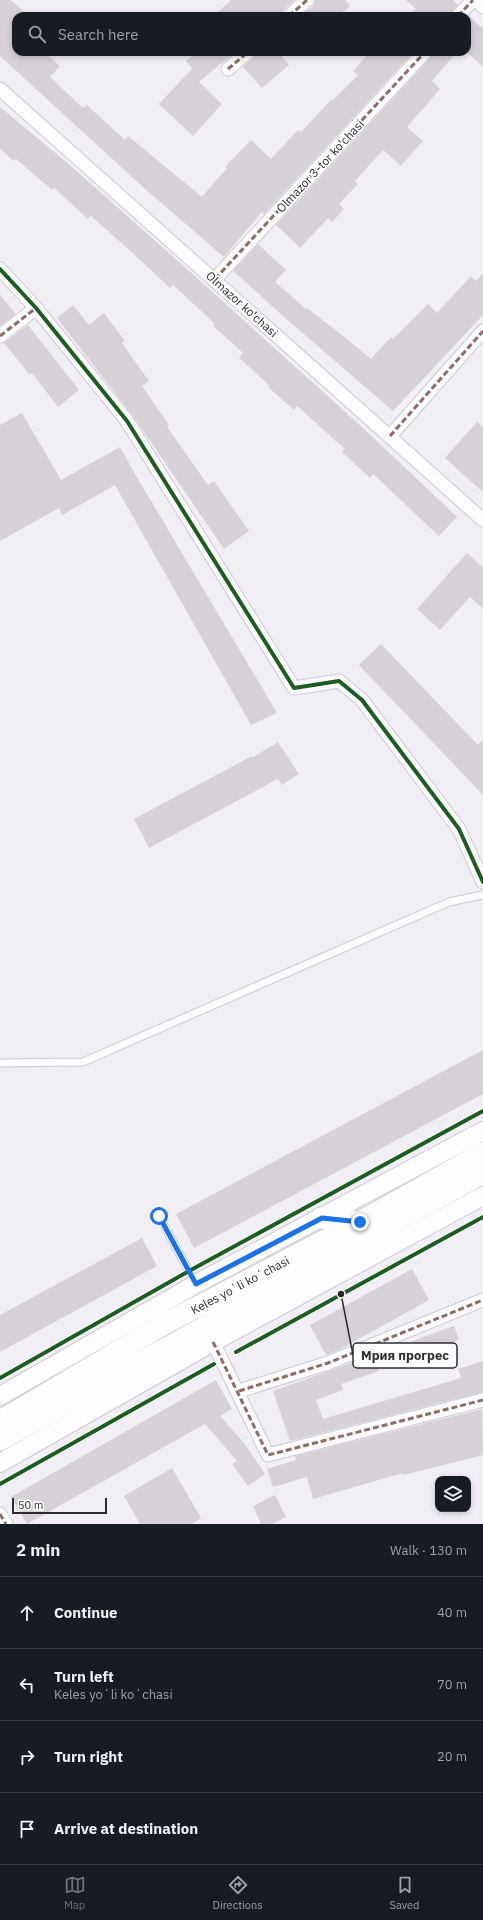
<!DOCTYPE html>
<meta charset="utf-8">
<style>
:root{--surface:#171b24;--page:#242831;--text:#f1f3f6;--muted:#9ea1a6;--line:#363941;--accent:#726f75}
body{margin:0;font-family:"IBM Plex Sans",sans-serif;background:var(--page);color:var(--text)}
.controls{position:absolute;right:12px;bottom:12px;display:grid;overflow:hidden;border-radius:8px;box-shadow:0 2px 6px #0003}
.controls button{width:36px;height:36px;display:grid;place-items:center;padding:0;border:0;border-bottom:1px solid var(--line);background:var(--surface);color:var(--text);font:20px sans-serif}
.scale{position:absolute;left:12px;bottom:10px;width:95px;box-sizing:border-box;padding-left:4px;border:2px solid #2d2b30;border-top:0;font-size:11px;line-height:14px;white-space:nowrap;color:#2d2b30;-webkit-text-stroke:3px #fff;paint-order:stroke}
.stop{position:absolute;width:12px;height:12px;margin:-9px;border:3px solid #1a73e8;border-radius:50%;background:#fff}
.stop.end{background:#1a73e8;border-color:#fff;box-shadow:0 1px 4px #0008}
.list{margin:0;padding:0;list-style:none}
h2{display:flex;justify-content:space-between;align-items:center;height:52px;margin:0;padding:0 16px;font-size:17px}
h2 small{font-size:13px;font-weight:400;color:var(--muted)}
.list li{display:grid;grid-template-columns:26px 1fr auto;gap:12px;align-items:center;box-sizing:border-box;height:72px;padding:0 16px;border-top:1px solid var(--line)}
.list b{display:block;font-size:15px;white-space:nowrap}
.list p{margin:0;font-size:13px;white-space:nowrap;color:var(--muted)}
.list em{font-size:13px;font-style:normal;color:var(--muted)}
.icon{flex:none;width:22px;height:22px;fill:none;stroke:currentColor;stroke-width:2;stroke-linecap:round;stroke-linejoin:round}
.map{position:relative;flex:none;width:483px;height:1524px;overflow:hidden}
.search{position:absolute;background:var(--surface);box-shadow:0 2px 6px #0003;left:12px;right:12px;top:12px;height:44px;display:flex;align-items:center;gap:10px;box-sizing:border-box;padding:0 14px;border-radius:12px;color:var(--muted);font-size:15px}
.sheet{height:340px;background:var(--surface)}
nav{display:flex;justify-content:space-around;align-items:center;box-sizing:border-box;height:56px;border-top:1px solid var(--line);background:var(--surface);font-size:11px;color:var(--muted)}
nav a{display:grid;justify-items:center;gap:2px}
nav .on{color:var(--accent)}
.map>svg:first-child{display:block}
.building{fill:#d6d1d6}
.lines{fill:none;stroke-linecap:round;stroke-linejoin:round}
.lane-casing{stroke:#cecbd1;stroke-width:9}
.street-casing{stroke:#cecbd1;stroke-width:15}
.secondary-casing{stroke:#cecbd1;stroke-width:20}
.primary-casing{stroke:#cecbd1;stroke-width:23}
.path{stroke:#d1d0d3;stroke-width:2.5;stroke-dasharray:4 2;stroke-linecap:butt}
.lane{stroke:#fdfcfe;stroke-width:7}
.street{stroke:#fdfcfe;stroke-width:13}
.secondary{stroke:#fdfcfe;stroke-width:18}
.primary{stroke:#fdfcfe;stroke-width:21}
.quiet{stroke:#8d6e63;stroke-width:3;stroke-dasharray:6 3;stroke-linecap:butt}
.cycleway-casing{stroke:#fff;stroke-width:6}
.cycleway{stroke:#1b5e20;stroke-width:4}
.route{stroke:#1a73e8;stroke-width:5}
.labels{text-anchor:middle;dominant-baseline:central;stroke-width:3;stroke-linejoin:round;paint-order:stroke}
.street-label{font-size:12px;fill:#2d2b30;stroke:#fff}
.leader{fill:none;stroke:#2d2b30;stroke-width:1.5}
.callout-dot{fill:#2d2b30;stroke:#fff;stroke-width:1.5}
.callout{fill:#fff;stroke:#2d2b30;stroke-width:1.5}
.callout-label{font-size:13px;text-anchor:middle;font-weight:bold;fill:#2d2b30}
</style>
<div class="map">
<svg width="483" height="1524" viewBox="0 0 483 1524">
<rect width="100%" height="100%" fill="#f2eef6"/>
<!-- building -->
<path class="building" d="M0,0H11L29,16H16V52H44L60,66L50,77L83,108L87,105L125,140L128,136L202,197L227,168L225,167L251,140L271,159L298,130L301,132L331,100L332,101L358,75L353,71L370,52H414L264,214L262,212L224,257L144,188L0,56Z
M231,0H295L283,10L281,16H214Z
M315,0H345L350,6L338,16H301L313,6Z
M406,0H453L458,5L452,11L450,16H409L416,9Z
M469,16L483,29V67L467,52V18Z
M197,52H235L199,82L222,104L193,136L159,104L192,69L186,61Z
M256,52H288L282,57L289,65L262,88L243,67L253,58Z
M433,52H457L432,81L440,89L407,127L423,141L401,166L383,150L355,181L358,184L339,204L344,209L332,222L328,218L300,248L276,225L431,57Z
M0,107L71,166L187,269L362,427L457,517L439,536L373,474L370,478L342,452L345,449L297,406L294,410L268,387L270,386L239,358L243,353L213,326L215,324L173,285L170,288L126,247L91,216L88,219L54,188L52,190L16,159L14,161L0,149Z
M258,244L286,270L275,282L306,309L307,308L337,331L371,359L391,337L393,339L428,304L437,313L471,276L476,281L483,273V315L393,411L291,323L233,271Z
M0,295L16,314L0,326Z
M73,305L89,325L104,313L125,341L122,343L149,381L142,386L169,425L167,427L208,485L214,481L249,531L224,549L133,416L57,318Z
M28,325L79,390L58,407L32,373L30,375L4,343Z
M22,413L61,480L120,447L135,474L277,713L251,725L115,485L62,515L59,508L0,541V425Z
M477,422L483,427V492L445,458Z
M467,553L483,568V609L470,597L440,630L417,609Z
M381,644L478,745L483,739V795L359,665Z
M278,742L299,774L282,785L278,779L149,848L134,819L252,756V758Z
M483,1050V1094L194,1248L176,1214Z
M142,1238L157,1266L0,1352V1315Z
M412,1269L429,1300L339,1350L326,1355L310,1325Z
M454,1326L459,1340L378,1368L379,1371L341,1384L343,1390L316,1400L323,1419L461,1378L458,1369L483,1361V1392L290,1441L273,1391Z
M216,1380L232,1409L220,1416L244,1443L265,1474L248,1486L232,1464L237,1461L205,1424L27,1524L11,1497Z
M482,1409L483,1455L403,1475V1473L313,1499L307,1477L273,1487L267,1469L296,1460L295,1456Z
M172,1468L201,1518L192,1524H140L124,1496Z
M275,1495L286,1517L272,1524H261L253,1506Z"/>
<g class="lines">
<defs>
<path id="lane" d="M0,1063L83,1062L449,902L483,895
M159,1216L196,1284"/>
<path id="street" d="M477,0L483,7
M289,16L307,0
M458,16L473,0
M228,69L248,52
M0,89L483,520
M0,269L36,308L127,421L294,688L339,681L362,700L459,829L483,882
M215,279L425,52
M0,336L36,308
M390,436L483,331
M213,1342L268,1455L483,1400
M239,1391L328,1363L483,1300
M0,1514L6,1524"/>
<path id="secondary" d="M0,1396L196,1284L483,1131
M0,1463L213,1342L483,1196"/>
<path id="primary" d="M321,1218L360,1222
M0,1421L166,1323L360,1222L483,1153
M0,1440L483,1173"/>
</defs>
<!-- lane casing -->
<use href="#lane" class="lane-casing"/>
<!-- street casing -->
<use href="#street" class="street-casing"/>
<!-- secondary casing -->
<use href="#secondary" class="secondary-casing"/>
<!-- primary casing -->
<use href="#primary" class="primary-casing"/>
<!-- path -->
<path class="path" d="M385,1164L483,1111
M236,1352L483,1217
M0,1484L212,1365"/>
<!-- lane -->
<use href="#lane" class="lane"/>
<!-- street -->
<use href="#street" class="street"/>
<!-- secondary -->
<use href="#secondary" class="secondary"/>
<!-- primary -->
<use href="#primary" class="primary"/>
<!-- quiet -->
<path class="quiet" d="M289,16L307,0
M458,16L473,0
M228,69L248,52
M215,279L425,52
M0,336L36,308
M390,436L483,331
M213,1342L268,1455L483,1400
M239,1391L328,1363L483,1300
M0,1514L6,1524"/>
<defs>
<path id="cycleway" d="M0,269L36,308L127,421L294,688L339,681L362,700L459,829L483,882
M236,1352L483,1217
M0,1378L189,1271L483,1111
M0,1484L214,1364"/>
</defs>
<!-- cycleway casing -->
<use href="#cycleway" class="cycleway-casing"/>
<!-- cycleway -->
<use href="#cycleway" class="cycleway"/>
</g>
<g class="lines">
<!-- route -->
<path class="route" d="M159,1216L196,1284L322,1218L360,1222"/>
</g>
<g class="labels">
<!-- street labels -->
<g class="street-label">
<text transform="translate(320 166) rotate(-47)">Olmazor 3-tor ko'chasi</text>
<text transform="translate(242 304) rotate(42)">Olmazor ko'chasi</text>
<text transform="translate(240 1285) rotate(-28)">Keles yoʻli koʻchasi</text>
</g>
</g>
<!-- callouts -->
<path class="leader" d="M341 1294L353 1355"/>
<circle class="callout-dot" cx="341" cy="1294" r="4"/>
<rect class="callout" x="353" y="1343" width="104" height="25" rx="4"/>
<g class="callout-label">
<text x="405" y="1360">Мрия прогрес</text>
</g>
</svg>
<div class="controls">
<button><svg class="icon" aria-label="layers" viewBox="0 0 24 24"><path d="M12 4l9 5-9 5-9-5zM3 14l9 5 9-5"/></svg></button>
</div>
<div class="scale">50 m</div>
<div class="stop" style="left:159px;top:1216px"></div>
<div class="stop end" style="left:360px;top:1222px"></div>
<div class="search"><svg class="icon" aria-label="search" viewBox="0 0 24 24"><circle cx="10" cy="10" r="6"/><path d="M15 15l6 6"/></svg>Search here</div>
</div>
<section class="sheet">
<h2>2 min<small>Walk · 130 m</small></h2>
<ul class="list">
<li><svg class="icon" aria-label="ahead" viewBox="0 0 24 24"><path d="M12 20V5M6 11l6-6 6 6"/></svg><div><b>Continue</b></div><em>40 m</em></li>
<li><svg class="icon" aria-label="left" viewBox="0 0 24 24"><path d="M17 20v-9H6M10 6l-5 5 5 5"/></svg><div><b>Turn left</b><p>Keles yoʻli koʻchasi</p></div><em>70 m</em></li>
<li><svg class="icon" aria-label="right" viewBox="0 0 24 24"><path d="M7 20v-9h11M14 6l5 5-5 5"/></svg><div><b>Turn right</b></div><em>20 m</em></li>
<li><svg class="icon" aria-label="arrive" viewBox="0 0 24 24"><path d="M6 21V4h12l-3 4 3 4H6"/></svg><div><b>Arrive at destination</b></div></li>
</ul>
</section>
<nav>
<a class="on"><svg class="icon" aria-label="map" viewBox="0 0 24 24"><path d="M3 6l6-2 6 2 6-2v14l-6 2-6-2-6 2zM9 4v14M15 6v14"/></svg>Map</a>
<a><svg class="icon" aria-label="directions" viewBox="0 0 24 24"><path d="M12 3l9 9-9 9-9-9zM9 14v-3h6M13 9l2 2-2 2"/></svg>Directions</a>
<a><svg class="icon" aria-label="saved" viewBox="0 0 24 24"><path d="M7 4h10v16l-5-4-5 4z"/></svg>Saved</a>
</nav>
